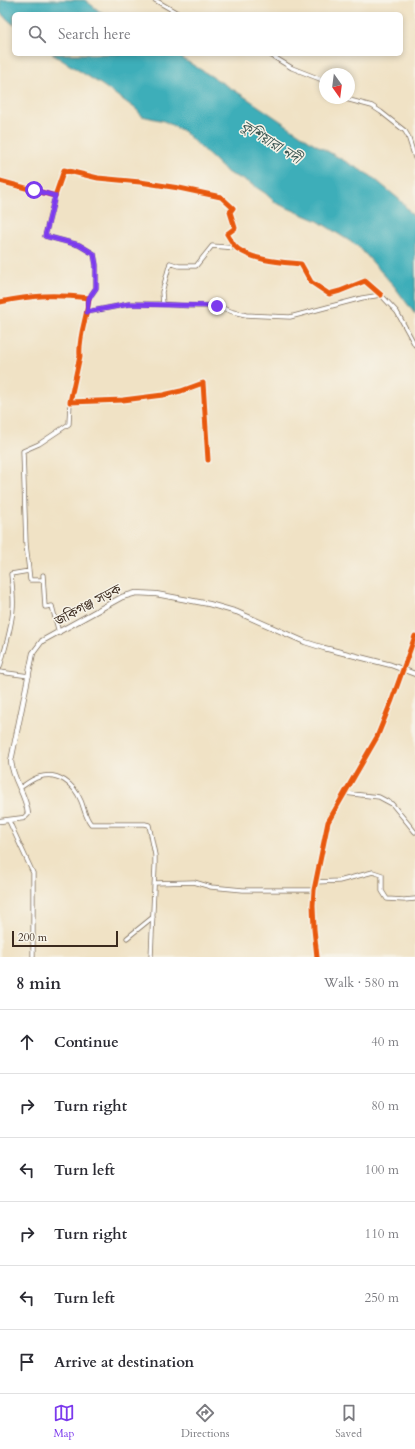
<!DOCTYPE html>
<meta charset="utf-8">
<style>
:root{--surface:#fff;--page:#f2f2f3;--text:#2b2b33;--muted:#7c7c81;--line:#e1e1e2;--accent:#7c3aed}
body{margin:0;font-family:Cardo,"Noto Serif Bengali",serif;background:var(--page);color:var(--text)}
.compass{position:absolute;left:319px;top:68px;width:36px;height:36px;border-radius:50%;background:var(--surface);box-shadow:0 2px 6px #0003;rotate:166deg}
.scale{position:absolute;left:12px;bottom:10px;width:106px;box-sizing:border-box;padding-left:4px;border:2px solid #3b2a1e;border-top:0;font-size:11px;line-height:14px;white-space:nowrap;color:#3b2a1e;-webkit-text-stroke:3px #f7f3e8;paint-order:stroke}
.stop{position:absolute;width:12px;height:12px;margin:-9px;border:3px solid #7c3aed;border-radius:50%;background:#fff}
.stop.end{background:#7c3aed;border-color:#fff;box-shadow:0 1px 4px #0008}
.list{margin:0;padding:0;list-style:none}
h2{display:flex;justify-content:space-between;align-items:center;height:52px;margin:0;padding:0 16px;font-size:17px}
h2 small{font-size:13px;font-weight:400;color:var(--muted)}
.list li{display:grid;grid-template-columns:26px 1fr auto;gap:12px;align-items:center;box-sizing:border-box;height:64px;padding:0 16px;border-top:1px solid var(--line)}
.list b{display:block;font-size:15px;white-space:nowrap}
.list em{font-size:13px;font-style:normal;color:var(--muted)}
.icon{flex:none;width:22px;height:22px;fill:none;stroke:currentColor;stroke-width:2;stroke-linecap:round;stroke-linejoin:round}
.map{position:relative;flex:none;width:415px;height:957px;overflow:hidden}
.search{position:absolute;background:var(--surface);box-shadow:0 2px 6px #0003;left:12px;right:12px;top:12px;height:44px;display:flex;align-items:center;gap:10px;box-sizing:border-box;padding:0 14px;border-radius:6px;color:var(--muted);font-size:15px}
.sheet{height:436px;background:var(--surface)}
nav{display:flex;justify-content:space-around;align-items:center;box-sizing:border-box;height:56px;border-top:1px solid var(--line);background:var(--surface);font-size:11px;color:var(--muted)}
nav a{display:grid;justify-items:center;gap:2px}
nav .on{color:var(--accent)}
.map>svg:first-child{display:block}
.water{fill:#3eaeb9;stroke:#3c6c6c}
.lines{fill:none;stroke-linecap:round;stroke-linejoin:round}
.street-casing{stroke:#7a6a58;stroke-width:5}
.secondary-casing{stroke:#7a6a58;stroke-width:6}
.street{stroke:#fff;stroke-width:3.5}
.secondary{stroke:#fff;stroke-width:4.5}
.cycleway-casing{stroke:#f7f3e8;stroke-width:8}
.cycleway{stroke:#e8590c;stroke-width:5}
.route{stroke:#7c3aed;stroke-width:5}
.labels{text-anchor:middle;dominant-baseline:central;stroke-width:3;stroke-linejoin:round;paint-order:stroke}
.street-label{font-size:14px;fill:#3b2a1e;stroke:#f7f3e8}
.water-label{font-size:15px;font-style:italic;fill:#3c5854;stroke:#f7f3e8}
</style>
<div class="map">
<svg width="415" height="957" viewBox="0 0 415 957">
<rect width="100%" height="100%" fill="#f7f3e8"/>
<filter id="ink" filterUnits="userSpaceOnUse"><feTurbulence type="fractalNoise" baseFrequency=".025" numOctaves="2"/><feDisplacementMap in="SourceGraphic" scale="8" xChannelSelector="R" yChannelSelector="G"/><feConvolveMatrix kernelMatrix="1 2 1 2 8 2 1 2 1" color-interpolation-filters="sRGB"/></filter>
<filter id="wash" filterUnits="userSpaceOnUse"><feTurbulence type="fractalNoise" baseFrequency=".012" numOctaves="4" result="noise"/><feDisplacementMap in="SourceGraphic" scale="16" xChannelSelector="R" yChannelSelector="G"/><feGaussianBlur stdDeviation="0.9" result="paint"/><feColorMatrix in="noise" values="0 0 0 0 0 0 0 0 0 0 0 0 0 0 0 0 0 1.4 0 .05"/><feComposite in="paint" operator="in"/></filter>
<g filter="url(#wash)">
<rect width="100%" height="100%" fill="#f0e2c5"/>
<!-- water -->
<path class="water" d="M0,0H85L103,14H14V25L0,13Z
M52,54H175L242,95L313,143L371,176L400,200L415,218V314L394,286L359,247L318,221L276,203L265,193L248,182L228,173L183,131L164,121L142,116L136,109L102,85Z"/>
</g>
<g filter="url(#ink)">
<g class="lines">
<defs>
<path id="street" d="M155,0L179,14
M269,54L292,68L320,79L325,84
M342,98L372,106L381,112L405,131L408,136L415,158
M0,181L55,196L64,170L98,178L140,182L179,188L221,197L233,208L230,212L235,228L227,234C230,238 233,246 238,249C255,261 281,262 301,264L311,282L329,294L340,291L365,281L381,295
M55,196L45,236L79,245L94,254L96,265V288L89,298
M0,302C33,295 55,294 89,298C87,318 78,337 80,356L70,402L123,400L163,395L181,391L203,383L208,460
M163,304L162,292L170,263L179,266H196L212,246L237,248
M87,312L129,304H159L190,306H217L233,312L246,315L290,317L362,298L381,295L397,312L415,345
M43,575L45,607L52,606L59,633
M43,580H30L26,544L23,451L39,444L69,424L70,402
M0,667C5,648 12,628 13,608C14,597 12,585 11,574L29,571
M0,672L29,676
M20,788C26,784 32,779 39,777C58,771 74,784 81,801C84,808 85,817 91,824H145L149,825L155,855V866L151,957
M344,793L379,797L392,804L415,832
M9,821L33,873V957
M316,882L339,881L373,872L382,875V891L387,899L404,900L415,899
M154,883L194,882L211,887L243,890H314
M127,938L153,917
M317,957L314,929L313,905L314,890L328,822L377,737L392,700L415,636"/>
<path id="secondary" d="M0,821L24,818L28,814C26,793 13,782 11,761L33,653L42,641L122,597L136,593L156,594L209,604L237,612L305,642L324,648L391,665L415,674"/>
</defs>
<!-- street casing -->
<use href="#street" class="street-casing"/>
<!-- secondary casing -->
<use href="#secondary" class="secondary-casing"/>
<!-- street -->
<use href="#street" class="street"/>
<!-- secondary -->
<use href="#secondary" class="secondary"/>
<defs>
<path id="cycleway" d="M0,181L55,196L64,170L98,178L140,182L179,188L221,197L233,208L230,212L235,228L227,234C230,238 233,246 238,249C255,261 281,262 301,264L311,282L329,294L340,291L365,281L381,295
M0,302C33,295 55,294 89,298C87,318 78,337 80,356L70,402L123,400L163,395L181,391L203,383L208,460
M317,957L314,929L313,905L314,890L328,822L377,737L392,700L415,636"/>
</defs>
<!-- cycleway casing -->
<use href="#cycleway" class="cycleway-casing"/>
<!-- cycleway -->
<use href="#cycleway" class="cycleway"/>
</g>
</g>
<g class="lines" filter="url(#ink)">
<!-- route -->
<path class="route" d="M34,190L55,196L45,236L79,245L94,254L96,265V288L89,298L87,312L129,304L217,306"/>
</g>
<g class="labels">
<!-- street labels -->
<g class="street-label">
<text transform="translate(88 605) rotate(-28)">জকিগঞ্জ সড়ক</text>
</g>
<!-- water labels -->
<g class="water-label">
<text transform="translate(271 142) rotate(32)">কুশিয়ারা নদী</text>
</g>
</g>
</svg>
<svg class="compass" viewBox="-18 -18 36 36"><path d="M0-13l5 13h-10z" fill="#e53935"/><path d="M0 13l5-13h-10z" fill="#7c7c81"/></svg>
<div class="scale">200 m</div>
<div class="stop" style="left:34px;top:190px"></div>
<div class="stop end" style="left:217px;top:306px"></div>
<div class="search"><svg class="icon" aria-label="search" viewBox="0 0 24 24"><circle cx="10" cy="10" r="6"/><path d="M15 15l6 6"/></svg>Search here</div>
</div>
<section class="sheet">
<h2>8 min<small>Walk · 580 m</small></h2>
<ul class="list">
<li><svg class="icon" aria-label="ahead" viewBox="0 0 24 24"><path d="M12 20V5M6 11l6-6 6 6"/></svg><div><b>Continue</b></div><em>40 m</em></li>
<li><svg class="icon" aria-label="right" viewBox="0 0 24 24"><path d="M7 20v-9h11M14 6l5 5-5 5"/></svg><div><b>Turn right</b></div><em>80 m</em></li>
<li><svg class="icon" aria-label="left" viewBox="0 0 24 24"><path d="M17 20v-9H6M10 6l-5 5 5 5"/></svg><div><b>Turn left</b></div><em>100 m</em></li>
<li><svg class="icon" aria-label="right" viewBox="0 0 24 24"><path d="M7 20v-9h11M14 6l5 5-5 5"/></svg><div><b>Turn right</b></div><em>110 m</em></li>
<li><svg class="icon" aria-label="left" viewBox="0 0 24 24"><path d="M17 20v-9H6M10 6l-5 5 5 5"/></svg><div><b>Turn left</b></div><em>250 m</em></li>
<li><svg class="icon" aria-label="arrive" viewBox="0 0 24 24"><path d="M6 21V4h12l-3 4 3 4H6"/></svg><div><b>Arrive at destination</b></div></li>
</ul>
</section>
<nav>
<a class="on"><svg class="icon" aria-label="map" viewBox="0 0 24 24"><path d="M3 6l6-2 6 2 6-2v14l-6 2-6-2-6 2zM9 4v14M15 6v14"/></svg>Map</a>
<a><svg class="icon" aria-label="directions" viewBox="0 0 24 24"><path d="M12 3l9 9-9 9-9-9zM9 14v-3h6M13 9l2 2-2 2"/></svg>Directions</a>
<a><svg class="icon" aria-label="saved" viewBox="0 0 24 24"><path d="M7 4h10v16l-5-4-5 4z"/></svg>Saved</a>
</nav>
